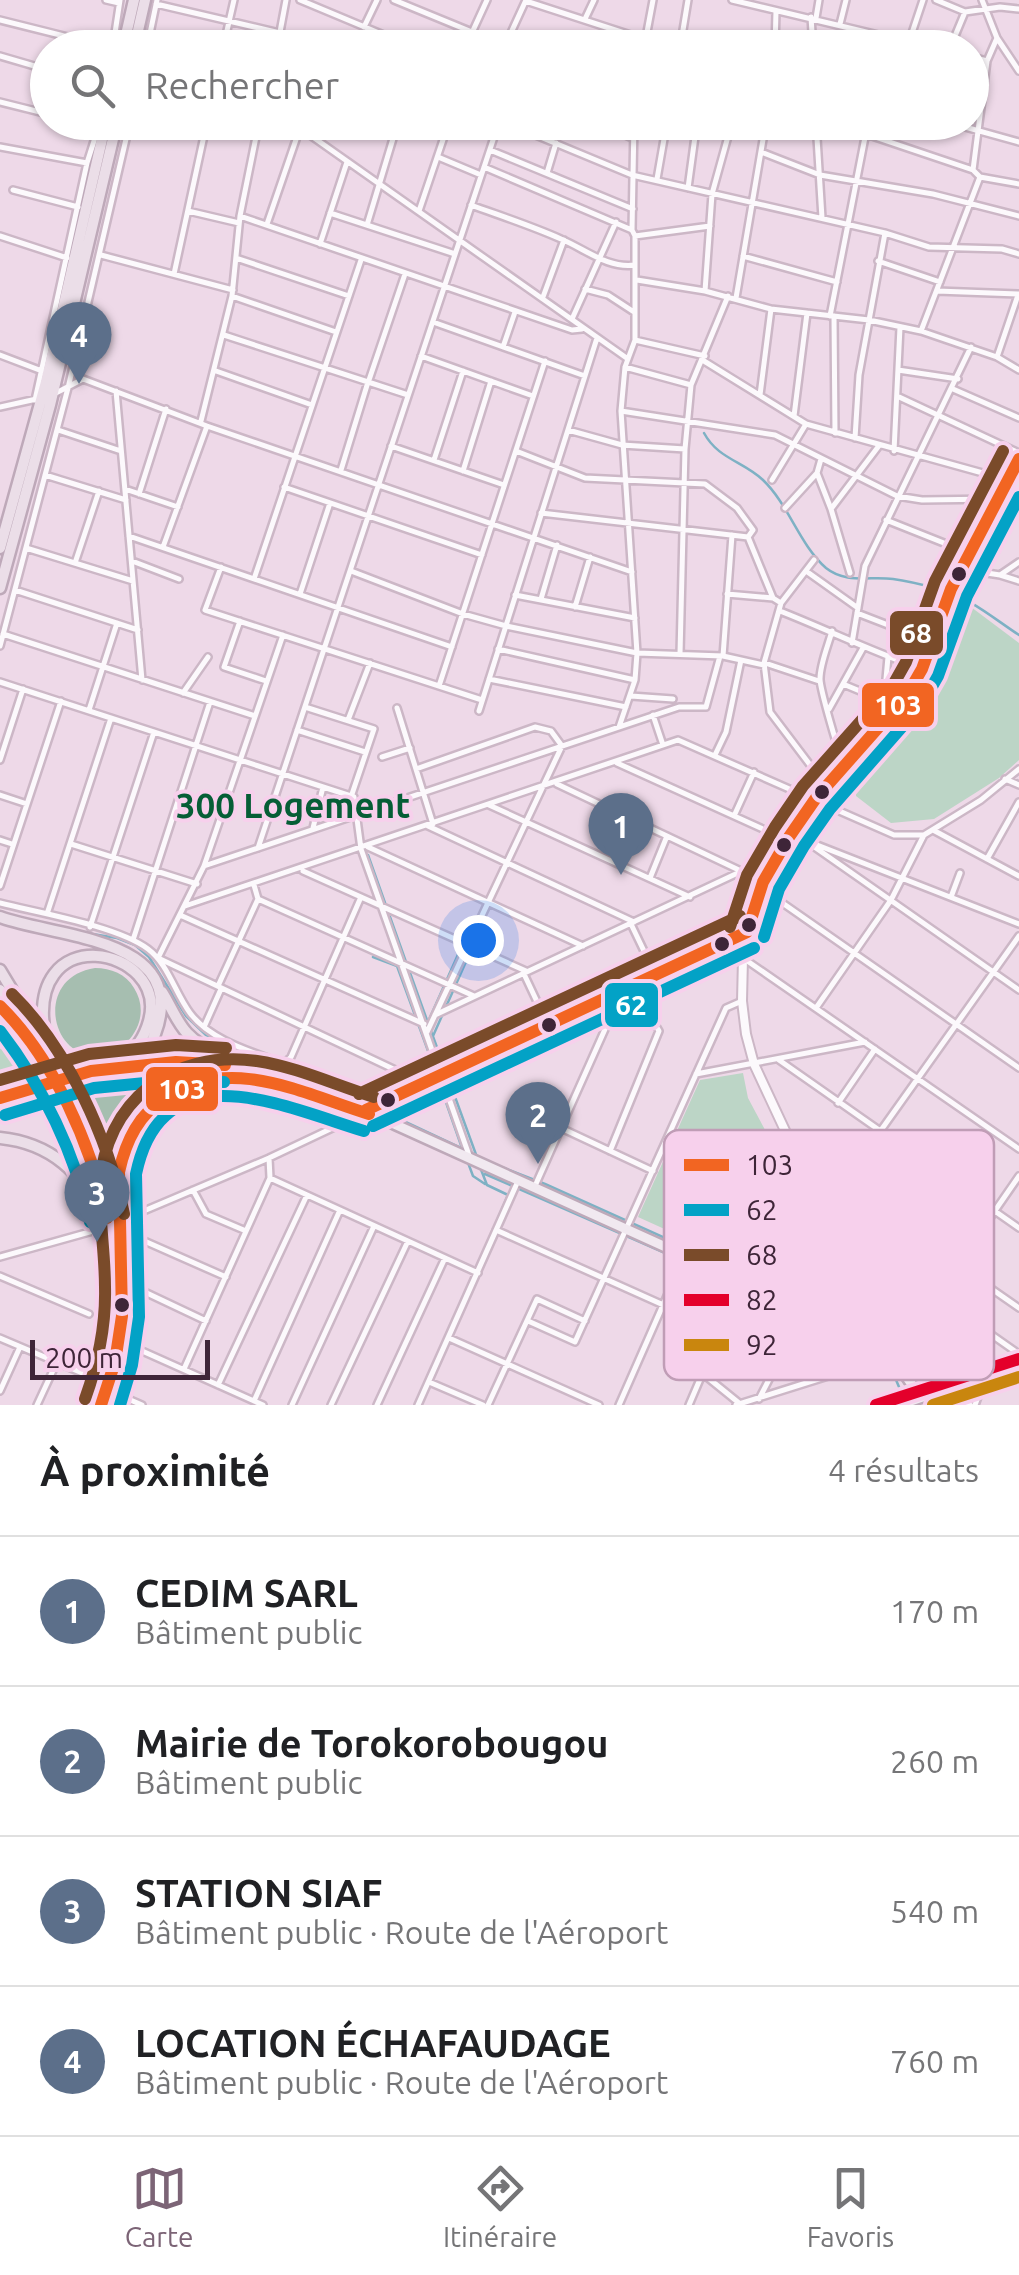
<!DOCTYPE html>
<html lang="fr">
<meta charset="utf-8">
<style>
:root{--surface:#fff;--page:#f6f6f6;--text:#202124;--muted:#757577;--line:#e0e0e0;--accent:#7c6476}
body{margin:0;font-family:Ubuntu,sans-serif;background:var(--page);color:var(--text)}
.scale{position:absolute;left:30px;bottom:25px;width:180px;box-sizing:border-box;padding-left:10px;border:5px solid #3e2538;border-top:0;font-size:28px;line-height:35px;white-space:nowrap;color:#3e2538;-webkit-text-stroke:8px #f7d0ec;paint-order:stroke}
.you{position:absolute;left:478px;top:940px;width:35px;height:35px;margin:-25px;border:8px solid #fff;border-radius:50%;background:#1a73e8;box-shadow:0 0 0 15px #1a73e833}
.badge{display:grid;place-items:center;width:65px;height:65px;border-radius:50%;background:var(--accent);color:#fff;font-size:32px;font-weight:700}
.pin{position:absolute;translate:-50% -82px;filter:drop-shadow(0 2px 5px #0008)}
.pin::after{content:'';position:absolute;top:52px;width:35px;height:30px;background:inherit;clip-path:polygon(0 0,100% 0,50% 100%)}
.list{margin:0;padding:0;list-style:none}
h2{display:flex;justify-content:space-between;align-items:center;height:130px;margin:0;padding:0 40px;font-size:42px}
h2 small{font-size:32px;font-weight:400;color:var(--muted)}
.list li{display:grid;grid-template-columns:65px 1fr auto;gap:30px;align-items:center;box-sizing:border-box;height:150px;padding:0 40px;border-top:2px solid var(--line)}
.list b{display:block;font-size:38px;white-space:nowrap}
.list p{margin:0;font-size:32px;white-space:nowrap;color:var(--muted)}
.list em{font-size:32px;font-style:normal;color:var(--muted)}
.icon{flex:none;width:55px;height:55px;fill:none;stroke:currentColor;stroke-width:2;stroke-linecap:round;stroke-linejoin:round}
.map{position:relative;flex:none;width:1019px;height:1405px;overflow:hidden}
.search{position:absolute;background:var(--surface);box-shadow:0 2px 8px #0004;left:30px;right:30px;top:30px;height:110px;display:flex;align-items:center;gap:25px;box-sizing:border-box;padding:0 35px;border-radius:55px;color:var(--muted);font-size:38px}
.sheet{height:730px;background:var(--surface)}
nav{display:flex;justify-content:space-around;align-items:center;box-sizing:border-box;height:140px;border-top:2px solid var(--line);background:var(--surface);font-size:28px;color:var(--muted)}
nav a{display:grid;justify-items:center;gap:5px}
nav .on{color:var(--accent)}
.map>svg:first-child{display:block}
.green{fill:#bcd5c6}
.forest{fill:#a6beb0}
.lines{fill:none;stroke-linecap:round;stroke-linejoin:round}
.stream{stroke:#7eb1c4;stroke-width:2.5}
.street-casing{stroke:#ccb7c6;stroke-width:10}
.secondary-casing{stroke:#ccb7c6;stroke-width:12}
.primary-casing{stroke:#bea9b9;stroke-width:14}
.highway-casing{stroke:#bea9b9;stroke-width:15}
.street{stroke:#fcf9fc;stroke-width:5}
.secondary{stroke:#fcf9fc;stroke-width:8}
.primary{stroke:#f1e9f0;stroke-width:9}
.highway{stroke:#ebdee8;stroke-width:10}
.highway-bridge-casing{stroke:#bea9b9;stroke-width:15;stroke-linecap:butt}
.highway-bridge{stroke:#ebdee8;stroke-width:10}
.bus-1-casing{stroke:#f7d0ec;stroke-width:20}
.bus-2-casing{stroke:#f7d0ec;stroke-width:20}
.bus-3-casing{stroke:#f7d0ec;stroke-width:20}
.bus-4-casing{stroke:#f7d0ec;stroke-width:20}
.bus-5-casing{stroke:#f7d0ec;stroke-width:20}
.bus-1{stroke:#f26522;stroke-width:12}
.bus-2{stroke:#03a2c6;stroke-width:12}
.bus-3{stroke:#7a4b2a;stroke-width:12}
.bus-4{stroke:#e4002b;stroke-width:12}
.bus-5{stroke:#c9860e;stroke-width:12}
.bus-dot{fill:#3e2538;stroke:#f7d0ec;stroke-width:4}
.labels{text-anchor:middle;dominant-baseline:central;stroke-width:8;stroke-linejoin:round;paint-order:stroke}
.quarter-label{font-size:35px;font-weight:bold;fill:#065e36;stroke:#f7d0ec}
.key{fill:#f7d0ec;stroke:#c09db6;stroke-width:2.5}
.key-label{font-size:28px;fill:#3e2538}
.line-badge{stroke:#f7d0ec;stroke-width:4}
.badge-label{font-size:28px;text-anchor:middle;font-weight:bold;fill:#fff}
</style>
<div class="map">
<svg width="1019" height="1405" viewBox="0 0 1019 1405">
<rect width="100%" height="100%" fill="#eed9e8"/>
<!-- green -->
<path class="green" d="M967,604L1019,643V760L999,778L934,819L891,823L856,796V774L922,702L935,679L958,609Z
M9,1044L26,1071L0,1078V1049Z
M743,1073L748,1098L810,1214L766,1275L638,1217L700,1080Z"/>
<!-- forest -->
<path class="forest" d="M95,968C111,968 126,974 134,988C143,1002 143,1019 134,1033C129,1042 120,1048 110,1052C53,1073 29,978 95,968Z
M157,1082L160,1093C134,1111 125,1140 116,1169L87,1098Z"/>
<g class="lines">
<!-- stream -->
<path class="stream" d="M118,28L123,0
M86,179L94,148
M704,433C718,459 743,461 763,480C789,505 799,544 826,568C846,584 870,576 893,579C908,581 924,585 939,589C969,597 993,618 1019,635
M906,688L923,652L941,591
M368,855L406,962
M18,917L34,921
M86,933L117,938L135,945L149,957L186,1016L206,1035L240,1054L345,1089C371,1093 384,1092 407,1079
M373,957L397,966L431,1059L433,1066L414,1075
M409,970L428,1023
M428,1022L472,923
M431,1031L478,1160
M433,1036L481,928
M477,1052L737,926L758,870
M254,1088L315,1103
M441,1088L462,1148
M397,1118L463,1149
M467,1160L473,1176L485,1184
M483,1160L545,1184L865,1328L873,1321L868,1308
M480,1167L487,1185L508,1195L483,1254
M485,1174L747,1289L885,1354L902,1394
M837,1249L848,1270
M415,1405L433,1366"/>
<defs>
<path id="street" d="M106,0L119,3
M300,0L415,48
M394,0L472,32
M732,0L933,48
M936,0L965,12L1000,7L1019,9
M982,0L997,38L1019,71
M526,1L646,40L774,37
M156,4L280,33L316,48
M811,17L813,48
M816,18L819,0
M585,19L594,0
M0,20L112,48
M840,24L846,0
M364,27L377,0
M507,42L525,48
M909,42L923,0
M113,46L120,0
M147,48L157,0
M223,48L234,0
M277,48L286,0
M465,48L487,0
M504,48L526,0
M644,48L653,0
M680,48L688,0
M775,48L776,11
M950,48L965,12
M0,56L48,70
M972,57L987,61
M0,102L48,114
M83,122L99,126
M287,122L300,128L628,359
M504,122L632,175L885,233L929,247L1002,249L1019,254
M595,122L632,138
M788,122L818,134
M816,122L822,218
M819,122L866,134L973,170L980,177L1019,184
M947,122L1019,142
M0,147L87,163
M490,150L633,209
M761,152L820,175L933,194L1019,216
M438,157L481,175
M484,167L632,230
M973,170L987,61L997,38
M547,173L556,143
M657,179L667,122
M688,188L697,122
M13,190L78,207
M471,205C501,216 532,226 561,239C585,249 608,269 635,265
M188,211L239,223
M419,211L449,122
M330,213L455,254
M240,216L572,330L582,329
M267,224L300,128
M367,225L398,122
M0,236L67,258
M635,236L710,226
M320,244L347,162
M101,255L233,290
M743,256L837,282
M236,258L349,296
M878,261L940,282
M174,274L207,122
M637,280L705,291L771,309L869,320L921,331L997,357L1019,370
M585,289L608,295L634,312
M705,291L712,194L732,122
M937,291L1019,294
M232,296L336,332
M543,297L564,240
M736,298L766,122
M830,316L868,122
M834,316L835,433
M572,319L616,222
M433,322L585,376
M921,331L980,177
M224,335L408,395
M635,340L705,356
M503,347L515,312
M0,355L42,371
M421,356L533,396
M997,357L1018,295
M704,361L806,424L1008,480
M625,367L691,385
M898,370L958,379
M216,371L312,405
M369,380L405,274
M953,389L1019,418
M116,391L142,680
M52,395L83,379L207,426L632,572
M760,395L771,309
M897,396L1019,453
M35,400L87,163L100,122
M0,407L41,398
M621,411L775,435L897,496L922,500L998,499L1019,508
M794,416L807,313
M201,421L232,296L240,216L259,122
M58,430L121,451
M568,430L622,445L685,449
M855,438L859,375L885,233
M391,446L504,485
M516,451L585,478L705,484L737,508L753,530L748,537
M894,451L900,327
M434,460L463,371
M341,470L368,382
M463,471L491,381
M817,473L831,509L850,573
M45,475L126,500
M772,480L806,424
M284,487L482,555
M125,489L178,507
M139,494L166,409
M785,508L817,473L821,459
M831,509L878,447
M541,513L748,537L773,598L781,603L764,663L770,712L826,786
M886,520L969,553
M129,536L452,647
M163,547L207,426
M26,548L133,581
M132,561L179,579
M75,563L99,491
M221,567L205,610L482,700
M961,569L1000,575L1019,562
M351,571L463,614L506,626L637,653L723,656L764,665
M806,571L858,608
M1000,575L1019,581
M254,579L361,260
M15,590L138,630
M300,594L330,503
M727,594L773,598
M515,595L635,618
M541,599L557,545
M781,603L814,560
M575,607L590,557
M780,611C828,630 873,652 922,669
M857,613L932,642
M240,621L224,667L266,681
M832,631C828,646 820,664 820,679C820,688 840,760 845,765
M3,634L255,716
M283,635L204,866L158,958L423,1083
M852,643L865,566L971,347
M0,646L68,388L130,122
M498,649L635,680
M680,654L685,449L691,385L728,296
M723,656L732,535
M765,663L819,681
M489,679L626,707
M0,682L354,797L361,849L470,1158
M843,684L896,706
M439,686L545,361
M183,693L208,657
M631,696L673,699
M884,701L888,657
M305,707L374,729L351,797
M397,708L433,824
M829,709L863,648
M89,710L117,623
M479,711L597,338
M653,715L663,745
M348,720L370,663
M619,727L635,680L637,653L621,411L625,367L635,340V236L632,230L634,122
M297,730L365,752
M715,755L726,732L741,660
M382,757L410,748
M0,760L23,689
M617,763L787,840
M416,769L535,727L551,731L562,746L427,1032
M1005,779L1019,785
M557,784L741,871
M0,795L27,804
M489,805L690,897
M734,816L754,772
M428,826L634,922
M313,828L323,787
M933,830L1019,876
M793,832L1019,990
M0,840L12,844
M812,843L1019,924
M71,844L197,884
M368,847L583,946
M258,848L499,122
M987,859L1019,802
M204,866L679,707H706L720,656
M303,871L526,971
M650,878L667,836
M0,886L61,701
M761,888L1019,1068
M951,897L960,873
M258,899L474,996
M0,903C39,913 117,926 148,949C168,964 175,993 190,1013C211,1041 253,1052 284,1064L291,1057L361,897
M185,906L678,740L894,835H924
M47,914L111,718
M180,915L424,1024
M631,924L655,974
M90,927L154,732
M133,940L210,702
M743,958L1019,1149
M524,974L548,1025
M218,986L258,899L254,885
M816,1008L891,900L924,835L981,800L1019,769
M435,1015L742,871L762,863L773,864
M608,1016L614,995
M204,1027L221,989
M779,1060L1019,1228
M696,1074L865,1042
M838,1103L875,1049
M561,1128L653,1171
M610,1151L659,1031L632,986
M270,1178L478,1273
M842,1185L1019,1308
M535,1186L606,1027L608,1016L596,1002
M193,1190L206,1214L246,1231
M118,1214L139,1213L269,1158L747,932
M496,1230L824,1377
M133,1236L226,1277
M842,1247L858,1241L1019,1354
M879,1256L900,1226
M0,1257L93,1231
M0,1276L89,1314
M132,1286L206,1321
M766,1292L1019,936
M936,1296L1019,1176
M876,1314L888,1308L909,1277
M528,1321L575,1342L726,1008L742,1001
M0,1338L94,1378
M449,1338L599,1405
M131,1346C138,1301 126,1258 139,1213
M803,1368L824,1320
M184,1369L270,1178L269,1158
M702,1373L739,1403
M429,1382L483,1405
M218,1385L307,1195
M0,1391L20,1347
M941,1392L970,1405
M119,1395L142,1405
M759,1399L780,1358
M254,1401L340,1210
M37,1405L56,1364
M115,1405L131,1346L263,1405
M292,1405L374,1226
M331,1405L408,1241
M377,1405L445,1258
M418,1405L518,1181
M488,1405L537,1299L585,1321
M619,1405L685,1255
M689,1405L742,1281
M736,1405L895,1355
M975,1405L986,1376"/>
<path id="secondary" d="M885,1333L823,1212L754,1064L746,1034L742,1001L743,958L763,882L816,798L907,695L922,669L951,589L1019,459"/>
<path id="primary" d="M103,1070L176,1062L246,1068
M124,1076C155,1073 186,1070 217,1071C276,1074 339,1102 394,1124L860,1335L892,1347
M286,1077L355,1104
M336,1102L341,1113L340,1122
M867,1336L885,1333L904,1373L919,1395
M876,1405L1019,1359
M899,1405L1005,1369"/>
<path id="highway" d="M123,48L134,0
M134,48L145,0
M0,548L46,382L106,122
M0,588L50,405L117,122
M0,917C57,938 191,937 155,1034C141,1072 131,1075 93,1082
M0,970C64,1077 129,1169 122,1301C120,1335 115,1373 101,1405
M0,990C77,1131 156,1239 87,1405
M162,992C171,1006 176,1021 187,1033C211,1059 256,1065 288,1078
M46,1040C20,916 170,946 149,1021C139,1057 114,1065 81,1074
M0,1102L35,1090
M0,1113L38,1100
M0,1138C51,1143 82,1173 104,1217
M118,1201C122,1097 177,1070 273,1082"/>
</defs>
<!-- street casing -->
<use href="#street" class="street-casing"/>
<!-- secondary casing -->
<use href="#secondary" class="secondary-casing"/>
<!-- primary casing -->
<use href="#primary" class="primary-casing"/>
<!-- highway casing -->
<use href="#highway" class="highway-casing"/>
<!-- street -->
<use href="#street" class="street"/>
<!-- secondary -->
<use href="#secondary" class="secondary"/>
<!-- primary -->
<use href="#primary" class="primary"/>
<!-- highway -->
<use href="#highway" class="highway"/>
<defs>
<path id="highway-bridge" d="M35,1090L81,1074
M38,1100L93,1082"/>
</defs>
<!-- highway-bridge casing -->
<use href="#highway-bridge" class="highway-bridge-casing"/>
<!-- highway-bridge -->
<use href="#highway-bridge" class="highway-bridge"/>
<defs>
<path id="bus-1" d="M747,932L763,882L789,837L816,798L907,695L922,669L951,589L1019,459
M0,1006C54,1059 91,1145 107,1218
M0,1098L91,1071L176,1062L225,1065
M366,1110L747,932
M101,1405L115,1362L122,1316L119,1172C126,1140 139,1114 167,1096C233,1055 304,1094 369,1114"/>
<path id="bus-2" d="M764,937L779,889L804,846L830,809L922,704L938,676L967,596L1019,497
M0,1031C42,1085 76,1155 90,1222
M5,1115L94,1088L176,1080L224,1082
M373,1126L754,948
M120,1405L132,1365L139,1317L136,1174C162,1048 285,1107 364,1131"/>
<path id="bus-3" d="M730,927L747,875L775,827L803,786L893,685L906,662L935,581L1003,451
M12,994C68,1049 108,1138 124,1214
M0,1080L89,1054L176,1045L226,1048
M359,1094L740,916
M85,1399C98,1363 106,1325 105,1287C105,1253 99,1220 100,1187C104,1101 173,1049 257,1061C297,1067 335,1085 374,1097"/>
<path id="bus-4" d="M876,1405L1019,1359"/>
<path id="bus-5" d="M933,1405L1019,1377"/>
</defs>
<!-- bus-1 casing -->
<use href="#bus-1" class="bus-1-casing"/>
<!-- bus-2 casing -->
<use href="#bus-2" class="bus-2-casing"/>
<!-- bus-3 casing -->
<use href="#bus-3" class="bus-3-casing"/>
<!-- bus-4 casing -->
<use href="#bus-4" class="bus-4-casing"/>
<!-- bus-5 casing -->
<use href="#bus-5" class="bus-5-casing"/>
<!-- bus-1 -->
<use href="#bus-1" class="bus-1"/>
<!-- bus-2 -->
<use href="#bus-2" class="bus-2"/>
<!-- bus-3 -->
<use href="#bus-3" class="bus-3"/>
<!-- bus-4 -->
<use href="#bus-4" class="bus-4"/>
<!-- bus-5 -->
<use href="#bus-5" class="bus-5"/>
</g>
<!-- markers -->
<g class="bus-dot">
<circle cx="959" cy="574" r="9"/>
<circle cx="822" cy="792" r="9"/>
<circle cx="784" cy="845" r="9"/>
<circle cx="749" cy="925" r="9"/>
<circle cx="722" cy="944" r="9"/>
<circle cx="549" cy="1025" r="9"/>
<circle cx="388" cy="1100" r="9"/>
<circle cx="122" cy="1305" r="9"/>
</g>
<g class="labels">
<!-- quarter labels -->
<g class="quarter-label">
<text x="293" y="805">300 Logement</text>
</g>
</g>
<!-- legend -->
<rect x="664" y="1130" width="330" height="250" rx="15" class="key"/>
<rect x="684" y="1159" width="45" height="12" fill="#f26522"/>
<rect x="684" y="1204" width="45" height="12" fill="#03a2c6"/>
<rect x="684" y="1249" width="45" height="12" fill="#7a4b2a"/>
<rect x="684" y="1294" width="45" height="12" fill="#e4002b"/>
<rect x="684" y="1339" width="45" height="12" fill="#c9860e"/>
<g class="key-label">
<text x="746" y="1175">103</text>
<text x="746" y="1220">62</text>
<text x="746" y="1265">68</text>
<text x="746" y="1310">82</text>
<text x="746" y="1355">92</text>
</g>
<g class="line-badge">
<rect x="888" y="609" width="57" height="48" rx="10" fill="#7a4b2a"/>
<rect x="860" y="681" width="76" height="48" rx="10" fill="#f26522"/>
<rect x="603" y="981" width="57" height="48" rx="10" fill="#03a2c6"/>
<rect x="144" y="1065" width="76" height="48" rx="10" fill="#f26522"/>
</g>
<g class="badge-label">
<text x="916" y="643">68</text>
<text x="898" y="715">103</text>
<text x="631" y="1015">62</text>
<text x="182" y="1099">103</text>
</g>
</svg>
<div class="scale">200 m</div>
<div class="you"></div>
<div class="pin badge" style="left:621px;top:875px;background:#5c6f8a">1</div>
<div class="pin badge" style="left:538px;top:1164px;background:#5c6f8a">2</div>
<div class="pin badge" style="left:97px;top:1242px;background:#5c6f8a">3</div>
<div class="pin badge" style="left:79px;top:384px;background:#5c6f8a">4</div>
<div class="search"><svg class="icon" aria-label="search" viewBox="0 0 24 24"><circle cx="10" cy="10" r="6"/><path d="M15 15l6 6"/></svg>Rechercher</div>
</div>
<section class="sheet">
<h2>À proximité<small>4 résultats</small></h2>
<ul class="list">
<li><span class="badge" style="background:#5c6f8a">1</span><div><b>CEDIM SARL</b><p>Bâtiment public</p></div><em>170 m</em></li>
<li><span class="badge" style="background:#5c6f8a">2</span><div><b>Mairie de Torokorobougou</b><p>Bâtiment public</p></div><em>260 m</em></li>
<li><span class="badge" style="background:#5c6f8a">3</span><div><b>STATION SIAF</b><p>Bâtiment public · Route de l'Aéroport</p></div><em>540 m</em></li>
<li><span class="badge" style="background:#5c6f8a">4</span><div><b>LOCATION ÉCHAFAUDAGE</b><p>Bâtiment public · Route de l'Aéroport</p></div><em>760 m</em></li>
</ul>
</section>
<nav>
<a class="on"><svg class="icon" aria-label="map" viewBox="0 0 24 24"><path d="M3 6l6-2 6 2 6-2v14l-6 2-6-2-6 2zM9 4v14M15 6v14"/></svg>Carte</a>
<a><svg class="icon" aria-label="directions" viewBox="0 0 24 24"><path d="M12 3l9 9-9 9-9-9zM9 14v-3h6M13 9l2 2-2 2"/></svg>Itinéraire</a>
<a><svg class="icon" aria-label="saved" viewBox="0 0 24 24"><path d="M7 4h10v16l-5-4-5 4z"/></svg>Favoris</a>
</nav>
